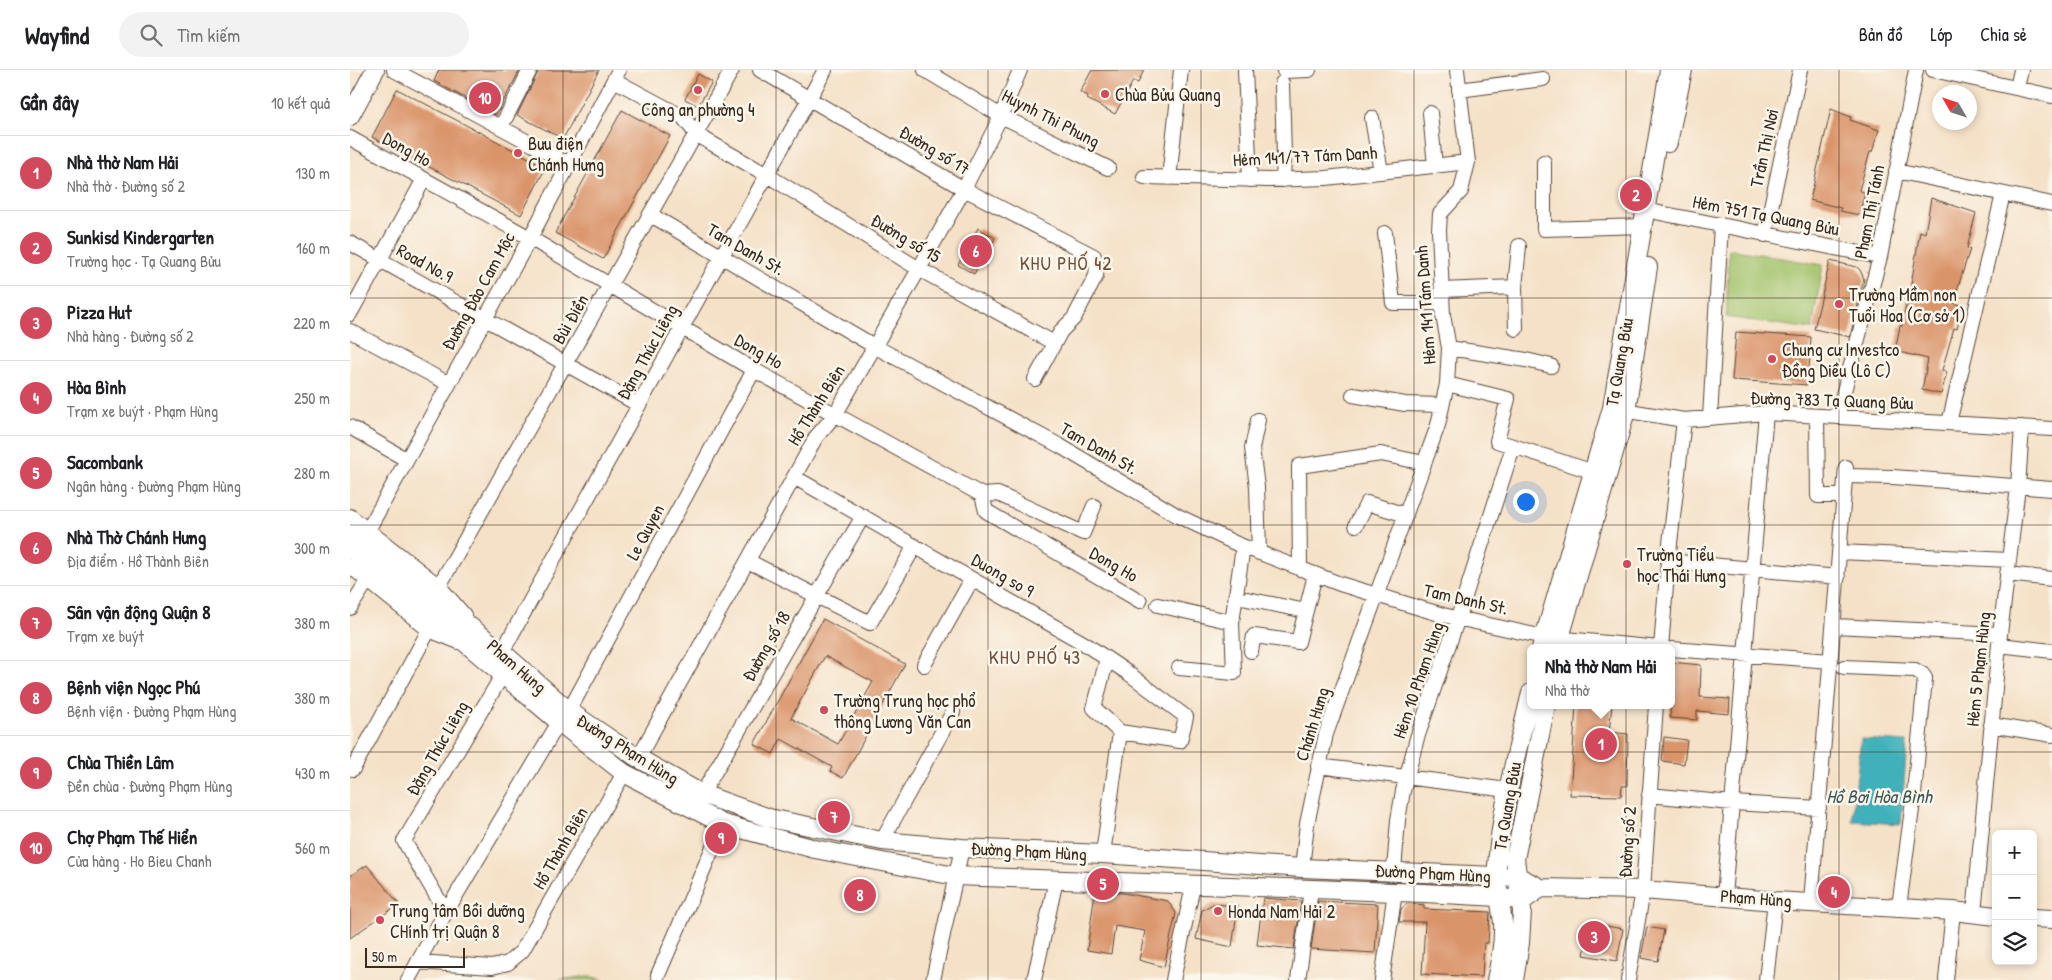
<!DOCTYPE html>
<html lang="vi">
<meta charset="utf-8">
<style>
:root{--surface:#fff;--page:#f2f2f2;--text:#202124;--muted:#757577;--line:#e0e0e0;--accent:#d1495b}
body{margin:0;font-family:"Patrick Hand",sans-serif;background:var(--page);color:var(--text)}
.controls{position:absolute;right:15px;bottom:15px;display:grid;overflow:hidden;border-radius:8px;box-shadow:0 2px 8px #0003}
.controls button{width:45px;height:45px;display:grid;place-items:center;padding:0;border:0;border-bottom:1px solid var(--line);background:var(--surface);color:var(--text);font:25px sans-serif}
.compass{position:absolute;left:1582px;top:15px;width:45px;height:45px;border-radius:50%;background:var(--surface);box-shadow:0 2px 8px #0003;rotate:309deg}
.scale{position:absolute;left:15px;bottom:12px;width:100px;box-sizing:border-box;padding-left:5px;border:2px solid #3b2a1e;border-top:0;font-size:14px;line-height:18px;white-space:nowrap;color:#3b2a1e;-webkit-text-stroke:4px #fbf7ec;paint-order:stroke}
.you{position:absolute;left:1175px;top:431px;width:18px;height:18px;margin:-12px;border:4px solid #fff;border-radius:50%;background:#1a73e8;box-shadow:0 0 0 8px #1a73e833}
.badge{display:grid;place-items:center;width:32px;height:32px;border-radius:50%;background:var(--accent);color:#fff;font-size:16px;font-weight:700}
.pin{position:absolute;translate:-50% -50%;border:2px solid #fff;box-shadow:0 1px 5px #0006}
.popup{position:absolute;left:1177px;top:574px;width:148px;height:65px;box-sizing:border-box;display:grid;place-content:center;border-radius:8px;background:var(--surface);filter:drop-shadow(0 1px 4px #0005);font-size:16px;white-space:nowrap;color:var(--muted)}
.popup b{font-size:19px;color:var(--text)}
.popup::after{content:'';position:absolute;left:50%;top:100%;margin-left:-10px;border:10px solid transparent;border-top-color:var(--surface)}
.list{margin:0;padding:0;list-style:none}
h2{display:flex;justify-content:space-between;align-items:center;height:65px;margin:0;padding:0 20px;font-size:21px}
h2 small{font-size:16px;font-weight:400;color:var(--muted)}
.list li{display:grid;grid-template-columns:32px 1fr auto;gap:15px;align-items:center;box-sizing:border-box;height:75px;padding:0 20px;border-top:1px solid var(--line)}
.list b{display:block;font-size:19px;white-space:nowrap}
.list p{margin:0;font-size:16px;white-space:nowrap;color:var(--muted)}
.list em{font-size:16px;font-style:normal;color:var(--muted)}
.icon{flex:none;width:28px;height:28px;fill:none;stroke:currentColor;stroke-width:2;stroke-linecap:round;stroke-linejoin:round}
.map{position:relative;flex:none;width:1702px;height:910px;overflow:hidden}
header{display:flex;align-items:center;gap:30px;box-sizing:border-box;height:70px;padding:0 25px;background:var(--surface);border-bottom:1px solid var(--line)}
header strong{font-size:24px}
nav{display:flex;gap:28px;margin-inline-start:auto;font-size:18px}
.search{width:350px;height:45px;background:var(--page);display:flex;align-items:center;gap:12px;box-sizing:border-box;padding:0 18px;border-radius:28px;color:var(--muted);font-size:19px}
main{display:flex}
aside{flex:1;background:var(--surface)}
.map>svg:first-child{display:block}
.green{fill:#a3c36c;stroke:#6f7645}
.water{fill:#41b1bb;stroke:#3e6e6c}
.building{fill:#da946a;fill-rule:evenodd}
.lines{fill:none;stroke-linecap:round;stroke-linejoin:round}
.minor-casing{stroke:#574537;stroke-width:16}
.major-casing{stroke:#574537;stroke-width:20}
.minor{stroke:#fff;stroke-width:14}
.major{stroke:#fff;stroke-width:18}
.grid{fill:none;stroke:#3b2a1e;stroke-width:1;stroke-opacity:0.55}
.poi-dot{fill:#d1495b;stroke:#fbf7ec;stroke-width:2}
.labels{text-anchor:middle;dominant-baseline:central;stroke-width:5;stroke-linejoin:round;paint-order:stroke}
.poi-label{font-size:18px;fill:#3b2a1e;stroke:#fbf7ec;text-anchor:start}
.street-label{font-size:18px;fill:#3b2a1e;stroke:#fbf7ec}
.neighbourhood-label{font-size:19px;letter-spacing:1px;fill:#734f39;stroke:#fbf7ec}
.water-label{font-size:19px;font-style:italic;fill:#3d5955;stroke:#fbf7ec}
</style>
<header>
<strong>Wayfind</strong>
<div class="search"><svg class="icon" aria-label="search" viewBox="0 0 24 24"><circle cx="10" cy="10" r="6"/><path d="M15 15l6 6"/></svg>Tìm kiếm</div>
<nav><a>Bản đồ</a><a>Lớp</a><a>Chia sẻ</a></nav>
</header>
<main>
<aside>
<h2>Gần đây<small>10 kết quả</small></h2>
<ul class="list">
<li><span class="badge">1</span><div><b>Nhà thờ Nam Hải</b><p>Nhà thờ · Đường số 2</p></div><em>130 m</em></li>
<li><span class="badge">2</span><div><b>Sunkisd Kindergarten</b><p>Trường học · Tạ Quang Bửu</p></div><em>160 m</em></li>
<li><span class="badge">3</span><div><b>Pizza Hut</b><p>Nhà hàng · Đường số 2</p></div><em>220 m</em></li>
<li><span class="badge">4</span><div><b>Hòa Bình</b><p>Trạm xe buýt · Phạm Hùng</p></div><em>250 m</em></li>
<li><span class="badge">5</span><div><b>Sacombank</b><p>Ngân hàng · Đường Phạm Hùng</p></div><em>280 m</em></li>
<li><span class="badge">6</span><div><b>Nhà Thờ Chánh Hưng</b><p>Địa điểm · Hồ Thành Biên</p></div><em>300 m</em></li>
<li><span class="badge">7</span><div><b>Sân vận động Quận 8</b><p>Trạm xe buýt</p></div><em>380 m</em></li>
<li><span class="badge">8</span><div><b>Bệnh viện Ngọc Phú</b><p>Bệnh viện · Đường Phạm Hùng</p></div><em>380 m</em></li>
<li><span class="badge">9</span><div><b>Chùa Thiền Lâm</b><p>Đền chùa · Đường Phạm Hùng</p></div><em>430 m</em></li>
<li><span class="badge">10</span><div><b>Chợ Phạm Thế Hiển</b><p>Cửa hàng · Ho Bieu Chanh</p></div><em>560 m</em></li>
</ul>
</aside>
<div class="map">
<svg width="1702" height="910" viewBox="0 0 1702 910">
<rect width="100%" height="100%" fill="#fbf7ec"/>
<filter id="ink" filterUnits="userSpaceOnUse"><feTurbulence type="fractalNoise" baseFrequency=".02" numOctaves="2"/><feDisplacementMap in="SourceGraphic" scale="10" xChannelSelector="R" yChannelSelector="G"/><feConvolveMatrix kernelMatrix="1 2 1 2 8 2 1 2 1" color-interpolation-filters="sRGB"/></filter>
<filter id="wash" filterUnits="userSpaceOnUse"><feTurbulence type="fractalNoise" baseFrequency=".0096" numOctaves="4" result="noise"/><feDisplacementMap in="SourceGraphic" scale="20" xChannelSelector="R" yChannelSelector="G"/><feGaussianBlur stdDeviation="1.12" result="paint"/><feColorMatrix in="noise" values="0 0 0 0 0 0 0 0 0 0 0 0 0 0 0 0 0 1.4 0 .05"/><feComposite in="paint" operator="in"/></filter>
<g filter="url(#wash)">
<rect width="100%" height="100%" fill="#f5e1c7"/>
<!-- green -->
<path class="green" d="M1379,179L1473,195L1462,259L1376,247Z
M238,906L254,910H209Z"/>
<!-- water -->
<path class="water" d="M1511,669L1557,672L1551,754L1502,751Z"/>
<g id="blocks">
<!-- building -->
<path class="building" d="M89,0H170L146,45L84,11Z
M189,0H249L213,69L167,45Z
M742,0H794L788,13L783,11L765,44L737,29L738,26L730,22Z
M348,4L362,12L348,36L335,29Z
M47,19L196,97L171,145L22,67Z
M1481,39L1501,47L1500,50L1529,60L1522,82H1520L1509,120L1515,123L1509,145L1490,141L1491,138L1460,130Z
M272,40L320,66L253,189L205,163Z
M1581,128L1626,143L1617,178L1620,179L1603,233L1613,236L1607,259L1604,258L1592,300L1597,302L1591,324L1572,320L1578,289L1545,281L1550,256H1552L1558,226H1559L1570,161L1575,163Z
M628,158L645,168L624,204L608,195Z
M1480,191L1507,197L1510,200L1514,209L1500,267L1464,259Z
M1386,262L1461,267L1458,315L1382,310Z
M473,549L555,594L493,708L480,701L482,697L431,669L423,684L404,674ZM475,586L523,612L488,674L441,648Z
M1321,592L1351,595L1350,627L1380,629L1379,644L1347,641V650L1320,648Z
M1226,635H1262L1259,662L1278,664L1277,716H1272L1271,726L1220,725Z
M1314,667L1337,670L1334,694L1312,691Z
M17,795L49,834L0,868V806Z
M745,822L773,823L818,831L826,843L814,897L789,890L795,861L765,856L761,884L737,880Z
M913,828L951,831L944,879L907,875Z
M968,831L1028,834L1025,883L961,879Z
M1058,833L1074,835V839L1140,842L1138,873H1134L1132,907L1072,904L1075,852H1049L1051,839Z
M863,834L888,836L882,877L846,869L852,840Z
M1240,853L1273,859L1267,891L1234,885Z
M1297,857L1314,860L1308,891L1291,888Z"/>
</g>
</g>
<g filter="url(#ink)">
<use href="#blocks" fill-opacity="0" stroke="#574537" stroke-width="1"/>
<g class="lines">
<defs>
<path id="minor" d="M44,0L219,94
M410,0L614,119L744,186L747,196L746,206L724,248L711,261L685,309
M575,0L651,46L758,98
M895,0L900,110
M1583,0L1702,26
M934,1L959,0
M264,10L333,47L347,65L417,105L569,199L704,273
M932,13L934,86L933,110
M1667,18L1671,0
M1109,20L1193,9
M1080,43L1085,96
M1022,48L1031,102
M151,57L180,0
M0,68L180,168L404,300L632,425L636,441L790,531
M1194,92V159L1293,156
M1546,101L1702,134
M794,107L919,110L976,108L1118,92
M819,108L831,0
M1295,140L1530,187
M301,145L524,276L710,376L828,446L887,474L990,514L1093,545L1194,567L1310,578
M1035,163L1043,233H1092
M1415,165L1450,0
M0,173L289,335
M1092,220L1165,217
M0,244L74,109
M1166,259L1165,217L1169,176
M0,261L99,314
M1099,278L1176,290L1201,296
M1097,314L1158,329L1147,371L1244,402
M1003,325L1055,334L1092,335
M1267,339L1334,350L1416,343L1702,359
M1467,346L1468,426H1494
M1487,347L1530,187L1566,0
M1360,348L1371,155
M908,350L902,378L907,417L909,483
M1599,353L1653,124
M0,357L57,390
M1496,406L1543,407L1702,419
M444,407L735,574L778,603L836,647L830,671L770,662
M632,425L648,424L733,463L744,436
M0,446L89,516L114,545
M1006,455L1017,433L1056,445
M18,460L180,168L269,0
M1490,482L1659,490
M398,491L520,553L565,476
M1318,491L1488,507
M0,496L79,560L109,572
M950,499L949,396L1031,384L1074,393
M1657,504L1702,509
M89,516L382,0
M897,529L956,541
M808,535L882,552
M0,538L18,510
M1484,556L1650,564
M1649,575L1702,581
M1311,578L1318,491L1334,350
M1321,579L1481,591
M901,581L904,566L948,572L965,505
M152,582L475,0
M574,595L622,509
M1494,597L1565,600L1572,604L1575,608L1564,724L1549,837
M829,598L884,603L882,552L893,477
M219,641L404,300
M1641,655L1702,665
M288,688L444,407L466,367L485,345L569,199L614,119L651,46L670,0
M968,696L1158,720
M3,699L79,560
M352,724L513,446
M1299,725L1382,733L1469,738
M532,771L603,642
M753,784L770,662L744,638L757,589
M952,798L957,754L976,664L1070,405L1088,355L1097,314L1099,278L1093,245L1089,160L1090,144L1111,121L1118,92L1107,0
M1044,801L1048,750L1053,721L1067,668L1108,548L1163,377
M1374,826L1416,343
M1461,832L1496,397
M96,842L54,771L153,604
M1624,844L1650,564L1668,417L1672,357
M68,892L142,897L158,893L172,881L274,703
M308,905L373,754
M58,910L86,859L209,652
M583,910L612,778
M684,910L706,810
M823,910L843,816
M948,910L961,820
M1032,910L1045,822
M1278,910L1293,820L1306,635
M1416,910L1425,831
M1596,910L1603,841"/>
<path id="major" d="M0,46L25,0
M1318,73L1333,0
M0,461L152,582L219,641L288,688L352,724L419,748L532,771L612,778L753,784L952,798L1169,807L1191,818L1293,820L1425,831L1603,841L1646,846
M0,479L105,564L209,652L274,703L373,754L465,779L605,806L1074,823L1149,827L1172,831L1191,818
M1191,578L1262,338L1319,0
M1207,578L1276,341L1298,197
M1683,848L1702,849
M1146,910C1150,891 1154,872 1153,853C1151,834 1145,815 1147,796C1151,737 1168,679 1181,623
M1164,910L1170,873L1172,841L1165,789L1196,635"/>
</defs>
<!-- minor casing -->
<use href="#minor" class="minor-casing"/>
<!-- major casing -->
<use href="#major" class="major-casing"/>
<!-- minor -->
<use href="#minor" class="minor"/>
<!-- major -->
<use href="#major" class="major"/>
</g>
</g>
<!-- grid -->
<path class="grid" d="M213,0V910M426,0V910M638,0V910M851,0V910M1064,0V910M1276,0V910M1489,0V910M0,228H1702M0,455H1702M0,682H1702"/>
<!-- markers -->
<g class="poi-dot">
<circle cx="348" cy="20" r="5"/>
<circle cx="755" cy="24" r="5"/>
<circle cx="168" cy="83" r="5"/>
<circle cx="1489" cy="234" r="5"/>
<circle cx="1422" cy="289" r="5"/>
<circle cx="1277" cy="494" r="5"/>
<circle cx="474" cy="640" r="5"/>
<circle cx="868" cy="841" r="5"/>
<circle cx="30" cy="850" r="5"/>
</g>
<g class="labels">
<!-- poi labels -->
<g class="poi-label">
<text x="765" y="24">Chùa Bửu Quang</text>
<text x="348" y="39" text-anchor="middle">Công an phường 4</text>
<text x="178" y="73">Bưu điện<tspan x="178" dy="21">Chánh Hưng</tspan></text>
<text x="1499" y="224">Trường Mầm non<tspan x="1499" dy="21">Tuổi Hoa (Cơ sở 1)</tspan></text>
<text x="1432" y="279">Chung cư Investco<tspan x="1432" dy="21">Đồng Diều (Lô C)</tspan></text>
<text x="1287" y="484">Trường Tiểu<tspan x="1287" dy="21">học Thái Hưng</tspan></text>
<text x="484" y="630">Trường Trung học phổ<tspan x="484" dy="21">thông Lương Văn Can</tspan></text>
<text x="40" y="840">Trung tâm Bồi dưỡng<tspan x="40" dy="21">CHính trị Quận 8</tspan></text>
<text x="878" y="841">Honda Nam Hải 2</text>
</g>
<!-- street labels -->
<g class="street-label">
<text transform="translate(701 48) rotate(27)">Huynh Thi Phung</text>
<text transform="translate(1414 78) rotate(-78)">Trần Thị Nơi</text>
<text transform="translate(57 79) rotate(29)">Dong Ho</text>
<text transform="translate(585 80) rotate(31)">Đường số 17</text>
<text transform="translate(955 86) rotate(-3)">Hẻm 141/77 Tám Danh</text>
<text transform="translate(1519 142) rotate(-79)">Phạm Thị Tánh</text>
<text transform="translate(1416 145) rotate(11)">Hẻm 751 Tạ Quang Bửu</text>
<text transform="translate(556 168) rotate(31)">Đường số 15</text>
<text transform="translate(396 179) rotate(30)">Tam Danh St.</text>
<text transform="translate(75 193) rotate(29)">Road No.9</text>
<text transform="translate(128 221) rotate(-61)">Đường Đào Cam Mộc</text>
<text transform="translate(1075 235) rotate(-94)">Hẻm 141 Tám Danh</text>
<text transform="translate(220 249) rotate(-60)">Bùi Điền</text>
<text transform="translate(409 281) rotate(30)">Dong Ho</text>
<text transform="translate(297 282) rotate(-61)">Đặng Thúc Liêng</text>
<text transform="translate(1269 292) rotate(-80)">Tạ Quang Bửu</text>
<text transform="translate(1482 330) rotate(2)">Đường 783 Tạ Quang Bửu</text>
<text transform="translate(466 335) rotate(-58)">Hồ Thành Biên</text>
<text transform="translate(749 378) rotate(30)">Tam Danh St.</text>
<text transform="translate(295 462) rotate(-62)">Le Quyen</text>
<text transform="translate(764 494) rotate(30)">Dong Ho</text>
<text transform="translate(653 505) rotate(30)">Duong so 9</text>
<text transform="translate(1116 529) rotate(13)">Tam Danh St.</text>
<text transform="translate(416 576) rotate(-60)">Đường số 18</text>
<text transform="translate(167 596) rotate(41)">Pham Hung</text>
<text transform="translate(1628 599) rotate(-84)">Hẻm 5 Phạm Hùng</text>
<text transform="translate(1068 610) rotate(-71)">Hẻm 10 Phạm Hùng</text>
<text transform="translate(962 654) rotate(-73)">Chánh Hưng</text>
<text transform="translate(87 678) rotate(-60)">Đặng Thúc Liêng</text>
<text transform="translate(278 679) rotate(32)">Đường Phạm Hùng</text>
<text transform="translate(1157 736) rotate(-80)">Tạ Quang Bửu</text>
<text transform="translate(1277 772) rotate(-86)">Đường số 2</text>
<text transform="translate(210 778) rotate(-60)">Hồ Thành Biên</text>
<text transform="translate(679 781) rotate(3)">Đường Phạm Hùng</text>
<text transform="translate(1083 803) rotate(3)">Đường Phạm Hùng</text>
<text transform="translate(1406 828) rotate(4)">Phạm Hùng</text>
</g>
<!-- neighbourhood labels -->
<g class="neighbourhood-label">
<text x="716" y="193">KHU PHỐ 42</text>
<text x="685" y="587">KHU PHỐ 43</text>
</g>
<!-- water labels -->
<g class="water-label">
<text x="1529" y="726">Hồ Bơi Hòa Bình</text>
</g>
</g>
</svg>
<div class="controls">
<button>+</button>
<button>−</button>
<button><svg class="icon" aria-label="layers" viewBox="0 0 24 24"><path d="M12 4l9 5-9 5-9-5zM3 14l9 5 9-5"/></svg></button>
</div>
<svg class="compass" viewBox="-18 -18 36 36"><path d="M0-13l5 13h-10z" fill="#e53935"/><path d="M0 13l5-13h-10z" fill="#757577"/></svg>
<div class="scale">50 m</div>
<div class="you"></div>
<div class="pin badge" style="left:1251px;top:674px">1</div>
<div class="popup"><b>Nhà thờ Nam Hải</b>Nhà thờ</div>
<div class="pin badge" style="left:1286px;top:125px">2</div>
<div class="pin badge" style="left:1244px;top:867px">3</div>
<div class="pin badge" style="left:1484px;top:822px">4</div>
<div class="pin badge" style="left:753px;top:814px">5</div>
<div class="pin badge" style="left:626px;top:181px">6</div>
<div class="pin badge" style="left:484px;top:747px">7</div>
<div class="pin badge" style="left:510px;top:825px">8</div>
<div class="pin badge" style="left:371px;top:768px">9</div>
<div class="pin badge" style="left:135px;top:28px">10</div>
</div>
</main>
